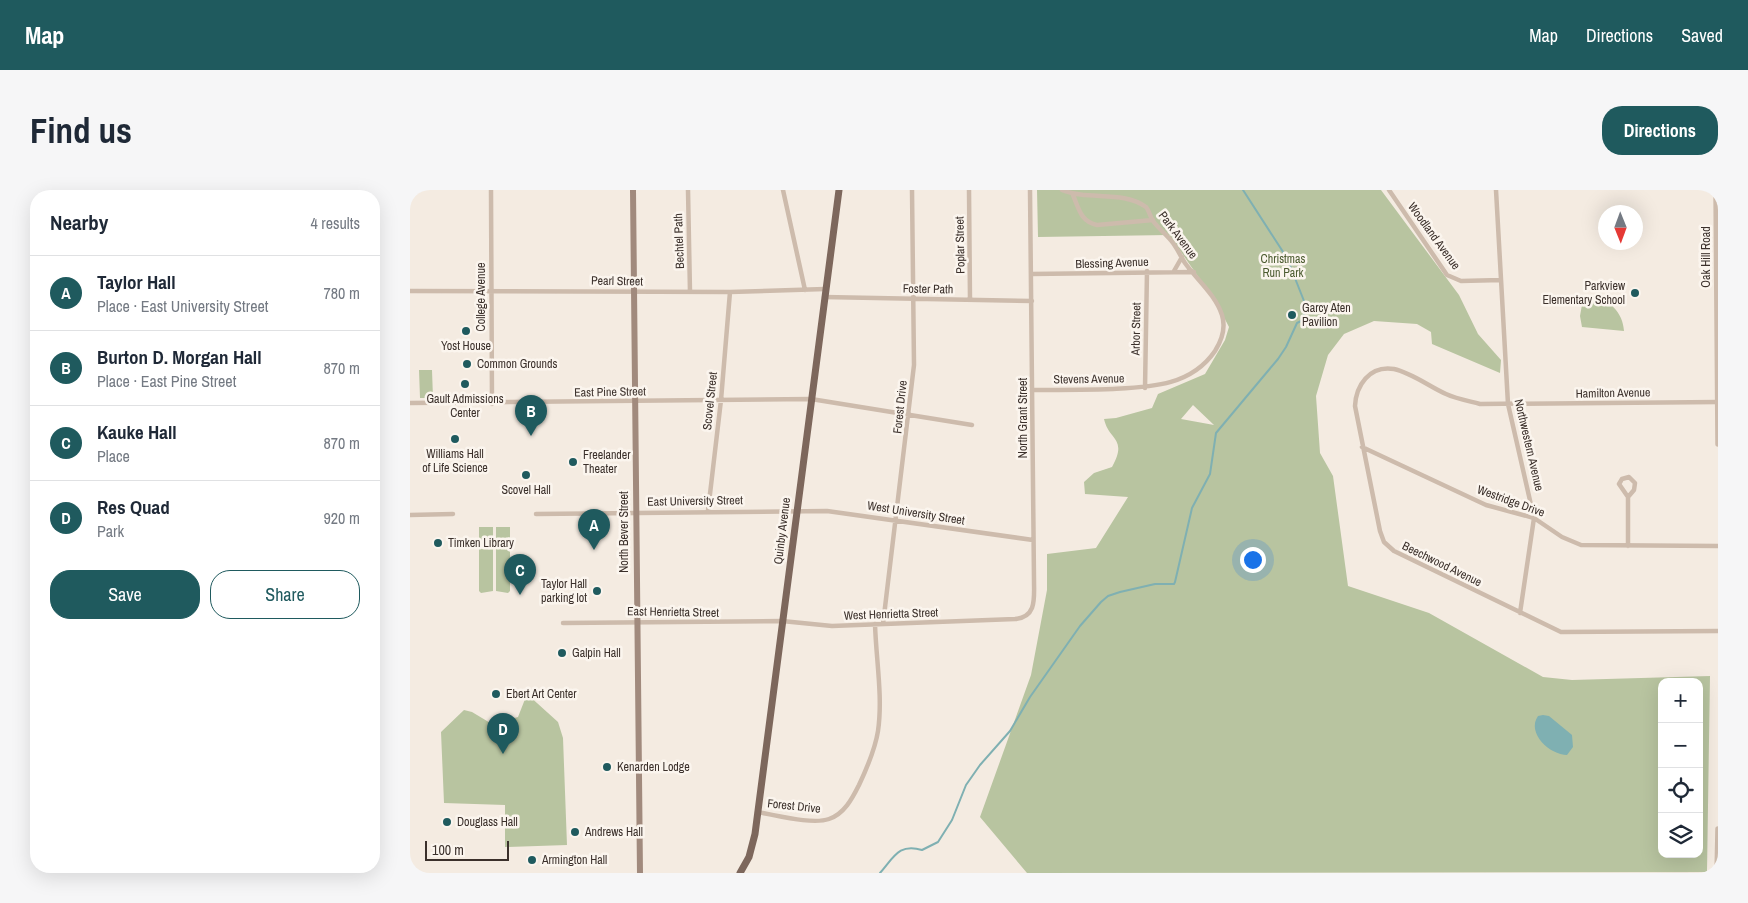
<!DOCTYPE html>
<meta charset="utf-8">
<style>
:root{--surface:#fff;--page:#f6f6f7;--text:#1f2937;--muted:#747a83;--line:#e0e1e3;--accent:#1f5a5e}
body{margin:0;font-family:"Archivo Narrow",sans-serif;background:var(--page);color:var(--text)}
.controls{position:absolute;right:15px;bottom:15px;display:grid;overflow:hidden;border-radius:10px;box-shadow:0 5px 20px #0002}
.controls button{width:45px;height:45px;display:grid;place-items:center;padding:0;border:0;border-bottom:1px solid var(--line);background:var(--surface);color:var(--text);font:25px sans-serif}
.compass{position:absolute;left:1188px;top:15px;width:45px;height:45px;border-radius:50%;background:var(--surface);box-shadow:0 5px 20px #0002;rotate:179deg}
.scale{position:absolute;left:15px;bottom:12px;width:84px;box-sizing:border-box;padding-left:5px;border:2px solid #3b302b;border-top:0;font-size:14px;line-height:18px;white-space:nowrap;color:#3b302b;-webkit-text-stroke:4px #fbf5ee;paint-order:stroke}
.you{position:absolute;left:842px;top:369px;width:18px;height:18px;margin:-12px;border:4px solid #fff;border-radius:50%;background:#1a73e8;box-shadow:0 0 0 8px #1a73e833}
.badge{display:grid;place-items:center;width:32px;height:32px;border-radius:50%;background:var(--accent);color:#fff;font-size:16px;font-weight:700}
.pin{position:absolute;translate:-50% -41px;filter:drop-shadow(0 1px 2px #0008)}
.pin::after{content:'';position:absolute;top:26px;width:18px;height:15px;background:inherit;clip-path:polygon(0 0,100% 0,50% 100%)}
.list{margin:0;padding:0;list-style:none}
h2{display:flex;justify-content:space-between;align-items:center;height:65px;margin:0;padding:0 20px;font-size:21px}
h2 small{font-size:16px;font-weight:400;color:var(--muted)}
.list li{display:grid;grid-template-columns:32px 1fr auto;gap:15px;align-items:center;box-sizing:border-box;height:75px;padding:0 20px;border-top:1px solid var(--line)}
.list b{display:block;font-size:19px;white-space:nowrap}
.list p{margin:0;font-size:16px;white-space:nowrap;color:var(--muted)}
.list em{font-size:16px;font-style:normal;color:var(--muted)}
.actions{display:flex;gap:10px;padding:15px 20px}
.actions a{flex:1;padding:11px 0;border:1px solid var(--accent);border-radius:20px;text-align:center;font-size:18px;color:var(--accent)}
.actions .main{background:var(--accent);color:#fff}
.icon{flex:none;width:28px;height:28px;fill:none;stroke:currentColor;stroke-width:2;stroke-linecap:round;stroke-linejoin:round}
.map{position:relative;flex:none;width:1308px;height:683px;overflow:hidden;border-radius:20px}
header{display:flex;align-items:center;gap:30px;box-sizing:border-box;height:70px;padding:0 25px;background:var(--accent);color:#fff}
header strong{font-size:24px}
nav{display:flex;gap:28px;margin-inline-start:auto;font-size:18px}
.intro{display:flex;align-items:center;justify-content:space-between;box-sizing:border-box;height:120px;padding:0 30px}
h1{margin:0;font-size:35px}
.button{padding:12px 22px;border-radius:20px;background:var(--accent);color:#fff;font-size:18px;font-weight:700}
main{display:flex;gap:30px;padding:0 30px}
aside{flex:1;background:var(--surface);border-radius:20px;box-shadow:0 5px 20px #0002}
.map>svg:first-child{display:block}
.green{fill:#b8c4a0;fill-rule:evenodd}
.water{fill:#7fb0b2}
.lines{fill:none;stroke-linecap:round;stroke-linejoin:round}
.stream{stroke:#7fb0b2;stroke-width:2}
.minor{stroke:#cdbbac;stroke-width:4.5}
.tertiary{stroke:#cdbbac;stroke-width:5.5}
.secondary{stroke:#a18a7d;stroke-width:6}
.primary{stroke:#7d675c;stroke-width:7}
.poi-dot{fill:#1f5a5e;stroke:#fbf5ee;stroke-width:2}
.labels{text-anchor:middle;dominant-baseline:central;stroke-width:5;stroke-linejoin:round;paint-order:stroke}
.street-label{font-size:12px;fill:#3b302b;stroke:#fbf5ee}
.park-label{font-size:12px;fill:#4a5a2e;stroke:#fbf5ee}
.poi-label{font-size:12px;fill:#3b302b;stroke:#fbf5ee;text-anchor:start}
</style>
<header>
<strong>Map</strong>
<nav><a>Map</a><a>Directions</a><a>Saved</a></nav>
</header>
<div class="intro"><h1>Find us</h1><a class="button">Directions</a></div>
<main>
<aside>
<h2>Nearby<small>4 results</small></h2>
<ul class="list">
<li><span class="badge">A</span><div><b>Taylor Hall</b><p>Place · East University Street</p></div><em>780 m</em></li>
<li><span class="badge">B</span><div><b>Burton D. Morgan Hall</b><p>Place · East Pine Street</p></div><em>870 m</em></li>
<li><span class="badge">C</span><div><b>Kauke Hall</b><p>Place</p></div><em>870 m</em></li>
<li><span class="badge">D</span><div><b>Res Quad</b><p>Park</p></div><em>920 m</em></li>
</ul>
<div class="actions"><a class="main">Save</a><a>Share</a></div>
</aside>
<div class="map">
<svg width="1308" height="683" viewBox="0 0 1308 683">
<rect width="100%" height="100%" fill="#f4ebe1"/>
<!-- green -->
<path class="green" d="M627,0H971L1049,105L1068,144L1091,170L1090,183L1022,154L1021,142L1007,134L964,131L934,144L918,165L906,206L910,263L923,286L938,396L1019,423L1133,487L1162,490L1300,486L1297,682L617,683L570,627L621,485L637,400V364L686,358L718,307L675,304L674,292L684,283L702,277C718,248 699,251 694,229L706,228L742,218L748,204L795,184L815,150L819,137L806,112L759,45L628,47ZM783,215L804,235L771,229ZM1252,492H1289V664H1252Z
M1182,105C1199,110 1213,122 1214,141L1172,137L1170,126L1173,109Z
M9,180H22L23,208H10Z
M69,337H83V401L71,403L69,401Z
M86,337H100V401L98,403L86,401Z
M117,504L148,532L153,548L157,655L95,657V615L34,613L31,542L54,520L62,522L82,534L108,527Z"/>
<!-- water -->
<path class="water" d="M1133,525L1139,526L1162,545L1163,557L1157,565C1140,565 1116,543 1128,526Z"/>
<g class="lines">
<!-- stream -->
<path class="stream" d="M470,683C484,667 489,653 512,660L528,652L542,630L556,595L570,575L600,541L620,507L670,436L691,412L698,406L710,402L745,394H764L765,392L782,318L800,284L806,243L868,169L876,157L887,133L893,130L896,116L877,68L833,0"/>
<!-- minor -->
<path class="minor" d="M81,0L82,214
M278,0L280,102
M373,0L395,100
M559,0L560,110
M979,0L1037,85L1051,91L1091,90
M1086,0L1098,214L1124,328L1110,423
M663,5C669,19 671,32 687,35L743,30
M764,81L772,67
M621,84L784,82
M0,101L320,102L415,99
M414,107L622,111
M735,198L737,81
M623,200C650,200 677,200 703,199C741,197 781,196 805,161C812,150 816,138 812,125C805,104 787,90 775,73C771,67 768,60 763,53C757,45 749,39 743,31C740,27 739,20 736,17C713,0 678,11 652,0
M1308,212L1070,214C1059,211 1047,209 1036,204C1020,197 1002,183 984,179C959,175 946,196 945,216L970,341L974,352L984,361L1151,442L1308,441
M0,213L401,209L562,235
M952,257L1076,315L1124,328L1152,347L1171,355L1308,356
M1218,307L1209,294L1212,289L1219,287L1225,293L1224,300L1218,307V356
M298,321L311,210L320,102
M126,324L417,321L623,350
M0,325L43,324
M153,433L372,431L422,436L605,429C627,427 624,408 624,391L620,0
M473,434L504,175L502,0
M347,622C366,625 402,635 419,629C434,624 442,609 449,595C457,578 465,560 468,541C473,507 466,469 465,434"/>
<!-- tertiary -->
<path class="tertiary" d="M1306,0L1308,254
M1307,683L1308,639"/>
<!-- secondary -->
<path class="secondary" d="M223,0L230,683"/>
<!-- primary -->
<path class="primary" d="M330,683L339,667L345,644L429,0"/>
</g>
<!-- markers -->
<g class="poi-dot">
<circle cx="1225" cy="103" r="5"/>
<circle cx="882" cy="125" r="5"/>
<circle cx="56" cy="141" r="5"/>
<circle cx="57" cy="174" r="5"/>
<circle cx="55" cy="194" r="5"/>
<circle cx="45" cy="249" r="5"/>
<circle cx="163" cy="272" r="5"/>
<circle cx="116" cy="285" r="5"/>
<circle cx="28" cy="353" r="5"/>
<circle cx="187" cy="401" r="5"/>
<circle cx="152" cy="463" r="5"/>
<circle cx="86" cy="504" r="5"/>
<circle cx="197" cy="577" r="5"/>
<circle cx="37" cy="632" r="5"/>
<circle cx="165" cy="642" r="5"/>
<circle cx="122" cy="670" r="5"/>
</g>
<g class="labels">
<!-- street labels -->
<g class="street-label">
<text transform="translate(768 45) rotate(53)">Park Avenue</text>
<text transform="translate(1024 46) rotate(54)">Woodland Avenue</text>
<text transform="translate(269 51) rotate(-92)">Bechtel Path</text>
<text transform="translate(550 55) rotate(-91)">Poplar Street</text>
<text transform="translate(1296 67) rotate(-90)">Oak Hill Road</text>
<text transform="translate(702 73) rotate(-2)">Blessing Avenue</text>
<text transform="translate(207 91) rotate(1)">Pearl Street</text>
<text transform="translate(518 99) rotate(1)">Foster Path</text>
<text transform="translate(71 107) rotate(-90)">College Avenue</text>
<text transform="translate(726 139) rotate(-89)">Arbor Street</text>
<text transform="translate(679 189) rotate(-1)">Stevens Avenue</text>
<text transform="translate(200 202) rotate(-1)">East Pine Street</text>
<text transform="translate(1203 203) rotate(-1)">Hamilton Avenue</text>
<text transform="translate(300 211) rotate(-84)">Scovel Street</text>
<text transform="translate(490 217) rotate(-84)">Forest Drive</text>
<text transform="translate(613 228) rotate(-90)">North Grant Street</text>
<text transform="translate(1119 255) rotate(77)">Northwestern Avenue</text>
<text transform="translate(285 311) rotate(-1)">East University Street</text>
<text transform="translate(1101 311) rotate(20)">Westridge Drive</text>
<text transform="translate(506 323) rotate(9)">West University Street</text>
<text transform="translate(372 341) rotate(-83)">Quinby Avenue</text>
<text transform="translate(214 342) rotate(-90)">North Bever Street</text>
<text transform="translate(1032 374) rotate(26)">Beechwood Avenue</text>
<text transform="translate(263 422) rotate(1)">East Henrietta Street</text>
<text transform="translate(481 424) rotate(-2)">West Henrietta Street</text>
<text transform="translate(384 616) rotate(6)">Forest Drive</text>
</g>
<!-- park labels -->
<g class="park-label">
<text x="873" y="69">Christmas<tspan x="873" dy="14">Run Park</tspan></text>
</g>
<!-- poi labels -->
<g class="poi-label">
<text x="1215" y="96" text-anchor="end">Parkview<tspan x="1215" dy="14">Elementary School</tspan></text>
<text x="892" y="118">Garcy Aten<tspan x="892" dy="14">Pavilion</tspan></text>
<text x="56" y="156" text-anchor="middle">Yost House</text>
<text x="67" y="174">Common Grounds</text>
<text x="55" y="209" text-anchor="middle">Gault Admissions<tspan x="55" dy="14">Center</tspan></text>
<text x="45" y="264" text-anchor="middle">Williams Hall<tspan x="45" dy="14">of Life Science</tspan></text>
<text x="173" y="265">Freelander<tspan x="173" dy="14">Theater</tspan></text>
<text x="116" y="300" text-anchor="middle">Scovel Hall</text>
<text x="38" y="353">Timken Library</text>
<text x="177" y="394" text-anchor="end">Taylor Hall<tspan x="177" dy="14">parking lot</tspan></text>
<text x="162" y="463">Galpin Hall</text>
<text x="96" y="504">Ebert Art Center</text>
<text x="207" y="577">Kenarden Lodge</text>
<text x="47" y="632">Douglass Hall</text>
<text x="175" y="642">Andrews Hall</text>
<text x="132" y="670">Armington Hall</text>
</g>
</g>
</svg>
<div class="controls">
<button>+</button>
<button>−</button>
<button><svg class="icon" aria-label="locate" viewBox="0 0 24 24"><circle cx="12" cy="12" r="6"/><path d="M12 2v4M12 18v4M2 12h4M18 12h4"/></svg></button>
<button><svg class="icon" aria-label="layers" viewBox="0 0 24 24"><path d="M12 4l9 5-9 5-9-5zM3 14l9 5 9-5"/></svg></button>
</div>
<svg class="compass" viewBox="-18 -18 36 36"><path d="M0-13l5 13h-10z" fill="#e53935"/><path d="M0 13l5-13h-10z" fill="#747a83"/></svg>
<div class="scale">100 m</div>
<div class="you"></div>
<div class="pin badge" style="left:184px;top:360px">A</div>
<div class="pin badge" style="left:121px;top:246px">B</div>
<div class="pin badge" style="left:110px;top:405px">C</div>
<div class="pin badge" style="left:93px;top:564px">D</div>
</div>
</main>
